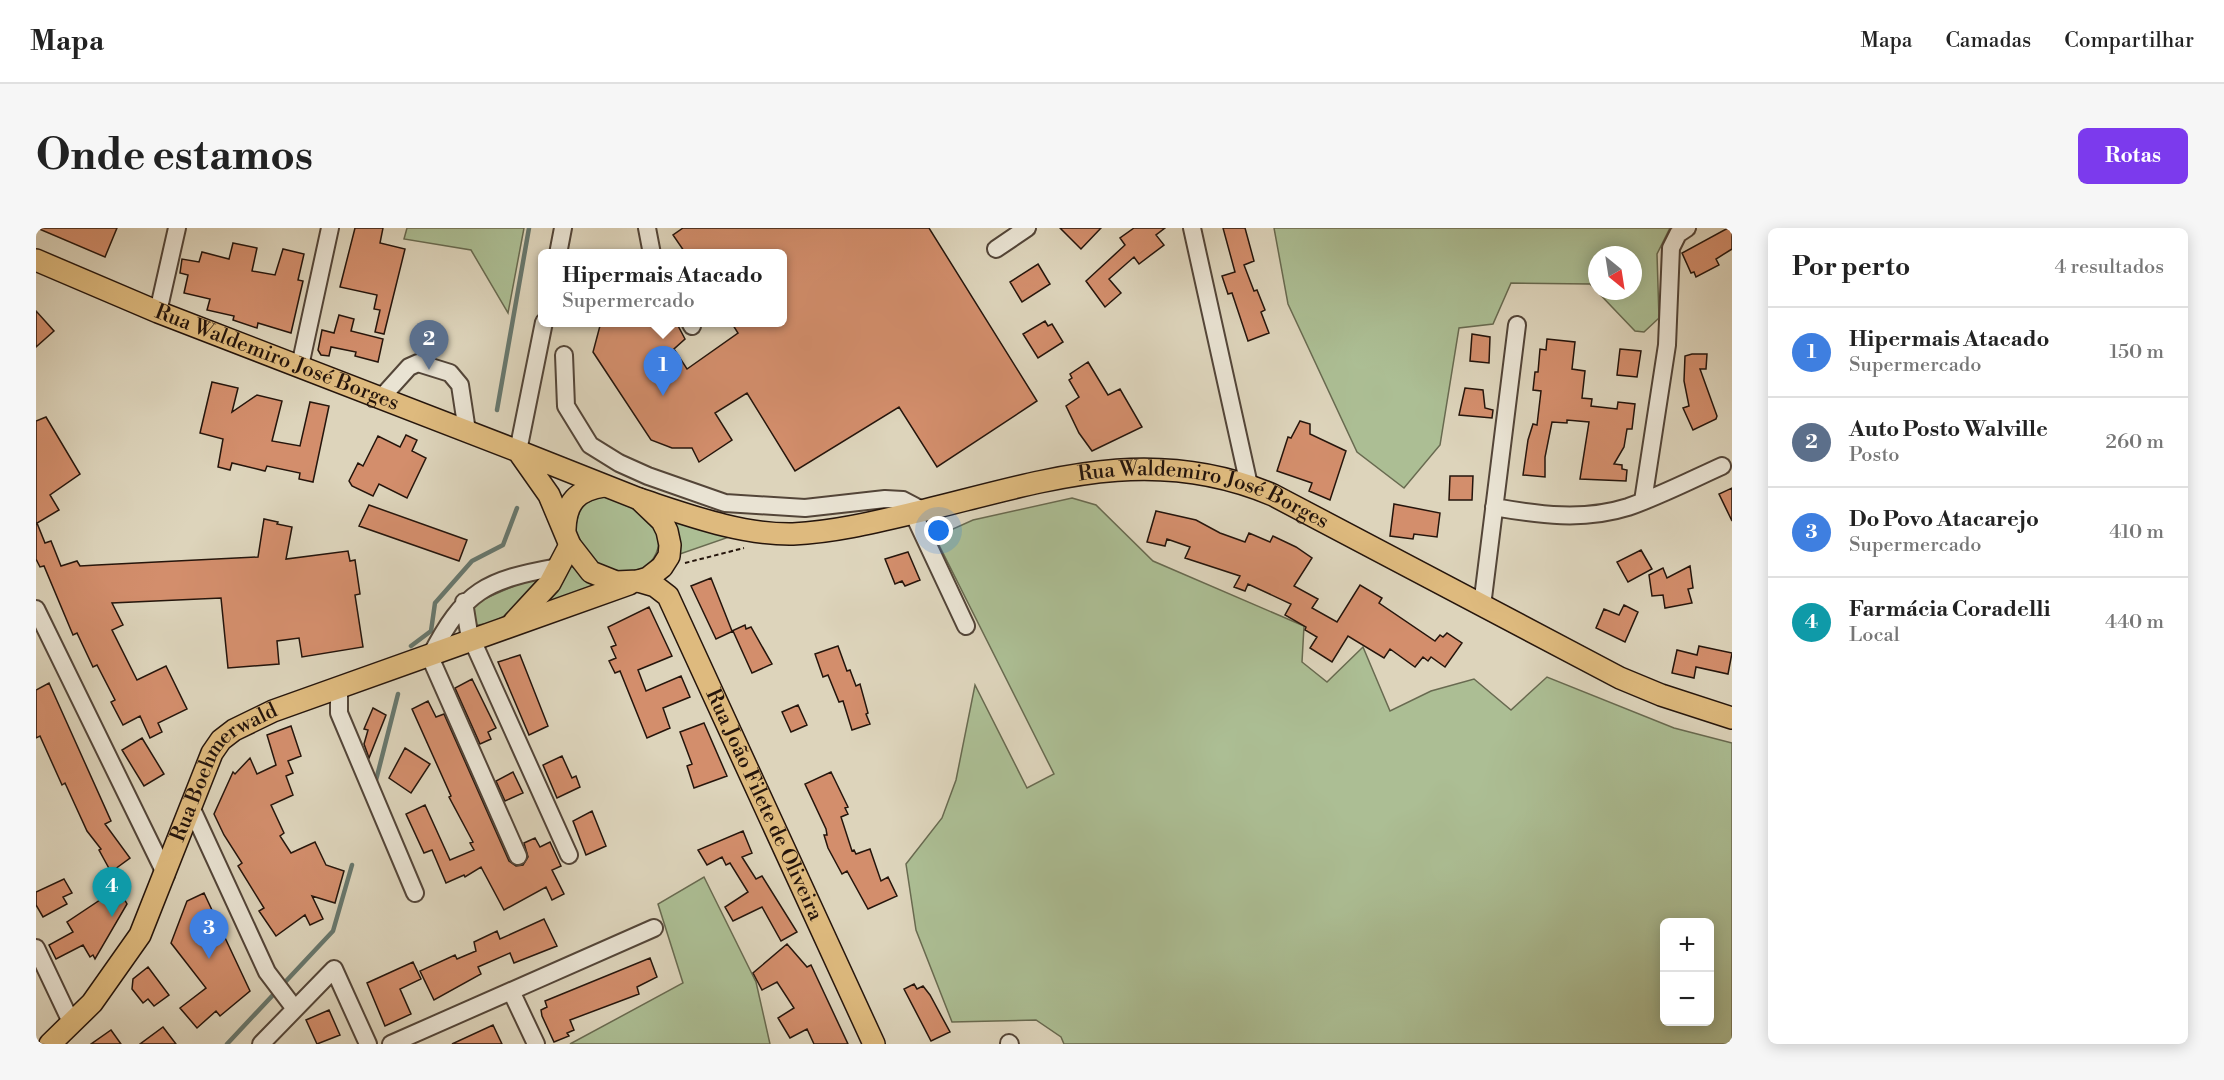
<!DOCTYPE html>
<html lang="pt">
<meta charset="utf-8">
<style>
:root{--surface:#fff;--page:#f6f6f6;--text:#222;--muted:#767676;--line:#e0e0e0;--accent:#7c3aed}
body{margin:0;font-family:"Libre Bodoni",serif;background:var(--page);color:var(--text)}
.controls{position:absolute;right:18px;bottom:18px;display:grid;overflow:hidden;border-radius:9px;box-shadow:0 3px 15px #0003}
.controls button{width:54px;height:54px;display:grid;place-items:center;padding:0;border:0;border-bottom:2px solid var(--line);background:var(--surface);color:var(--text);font:30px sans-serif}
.compass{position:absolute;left:1552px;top:18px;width:54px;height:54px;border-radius:50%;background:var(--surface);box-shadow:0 3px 15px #0003;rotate:150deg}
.you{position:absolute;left:903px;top:303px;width:21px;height:21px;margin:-15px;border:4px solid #fff;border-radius:50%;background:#1a73e8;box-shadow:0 0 0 9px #1a73e833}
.badge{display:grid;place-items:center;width:39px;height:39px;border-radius:50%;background:var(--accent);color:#fff;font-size:20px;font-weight:700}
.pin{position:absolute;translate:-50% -50px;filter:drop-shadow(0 2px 3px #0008)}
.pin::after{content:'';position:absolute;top:32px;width:21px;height:18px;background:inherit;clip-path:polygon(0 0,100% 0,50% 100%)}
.popup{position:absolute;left:502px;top:21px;width:249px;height:78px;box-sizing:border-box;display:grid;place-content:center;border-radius:9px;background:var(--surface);filter:drop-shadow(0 2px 4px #0005);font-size:20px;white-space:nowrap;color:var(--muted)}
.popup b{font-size:22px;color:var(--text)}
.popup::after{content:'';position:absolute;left:50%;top:100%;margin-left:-12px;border:12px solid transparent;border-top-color:var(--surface)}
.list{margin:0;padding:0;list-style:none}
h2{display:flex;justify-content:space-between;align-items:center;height:78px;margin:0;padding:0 24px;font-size:26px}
h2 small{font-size:20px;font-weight:400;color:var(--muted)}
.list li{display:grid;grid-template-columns:39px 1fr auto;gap:18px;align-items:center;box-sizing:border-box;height:90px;padding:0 24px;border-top:2px solid var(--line)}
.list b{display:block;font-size:22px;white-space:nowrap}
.list p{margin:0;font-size:20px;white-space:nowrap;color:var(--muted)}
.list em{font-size:20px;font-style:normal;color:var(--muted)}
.map{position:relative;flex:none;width:1696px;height:816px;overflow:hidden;border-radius:9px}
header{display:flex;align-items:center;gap:36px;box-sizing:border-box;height:84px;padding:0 30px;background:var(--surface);border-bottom:2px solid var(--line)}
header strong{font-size:28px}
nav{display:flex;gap:33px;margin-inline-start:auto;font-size:21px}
.intro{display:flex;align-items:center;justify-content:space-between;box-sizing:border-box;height:144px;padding:0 36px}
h1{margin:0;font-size:42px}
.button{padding:15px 27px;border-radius:9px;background:var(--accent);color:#fff;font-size:21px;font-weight:700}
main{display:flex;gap:36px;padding:0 36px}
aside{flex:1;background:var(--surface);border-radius:9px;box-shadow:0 3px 15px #0003}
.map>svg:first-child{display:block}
.green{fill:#acbe94;stroke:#686a50;stroke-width:1.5;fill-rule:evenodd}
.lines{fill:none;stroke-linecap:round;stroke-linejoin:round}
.stream{stroke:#67776d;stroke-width:4.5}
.building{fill:#d38e6c;stroke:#25150c;stroke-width:1.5}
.minor-casing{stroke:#534538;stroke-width:20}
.major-casing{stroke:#25150c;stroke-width:24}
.path{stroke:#25150c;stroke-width:2;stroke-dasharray:4.5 3;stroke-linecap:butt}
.minor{stroke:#e9e3d3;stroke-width:16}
.major{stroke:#deba7e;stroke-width:21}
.labels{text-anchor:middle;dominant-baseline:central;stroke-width:6;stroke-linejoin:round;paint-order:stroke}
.street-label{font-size:21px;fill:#25150c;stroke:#e9e3d3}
</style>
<header>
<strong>Mapa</strong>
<nav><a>Mapa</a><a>Camadas</a><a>Compartilhar</a></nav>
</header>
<div class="intro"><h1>Onde estamos</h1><a class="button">Rotas</a></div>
<main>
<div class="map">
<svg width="1696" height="816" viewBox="0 0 1696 816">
<rect width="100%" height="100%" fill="#ddd4bb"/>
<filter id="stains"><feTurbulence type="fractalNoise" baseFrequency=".00333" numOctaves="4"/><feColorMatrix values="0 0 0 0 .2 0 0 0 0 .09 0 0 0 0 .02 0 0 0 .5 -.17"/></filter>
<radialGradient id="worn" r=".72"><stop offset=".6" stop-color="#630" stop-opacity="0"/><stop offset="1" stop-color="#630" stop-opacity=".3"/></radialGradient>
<!-- green -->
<path class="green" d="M371,0H488L472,85L435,22L368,11Z
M1238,0H1634L1621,26L1623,90L1608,104L1599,103L1554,56L1475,55L1457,96L1423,100L1404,217L1368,260L1321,224L1252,76ZM1561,27H1597V63H1561Z
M576,267C607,285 647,308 604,345L567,343L539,311C540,282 545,271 576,267Z
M1036,270L1060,277L1117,333L1268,398L1266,434L1291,454L1327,419L1354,483L1395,463L1438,451L1475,482L1511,449L1638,500L1696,515V816H1028L1025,809L1000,792L916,794L880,702L870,636L906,590L920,552L939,457L991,560L1018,546L899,309L937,292ZM1628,694H1674V794H1628Z
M635,292L699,307L641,327Z
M533,337L571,359L496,382Z
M506,346C493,370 470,395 442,397L436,393V380L441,374Z
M668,649L720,754L734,816H534L647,755L622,676Z"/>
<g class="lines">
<!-- stream -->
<path class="stream" d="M461,182L493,0
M375,418L395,403L399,375L436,333L467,317L481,280
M339,556L362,466
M191,816L297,703L316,637"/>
</g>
<!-- building -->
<path class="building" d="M1,0H81L69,29Z
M319,0H347L344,15L369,21L348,106L339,104L344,82L338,81L341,67L304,59Z
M647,0H893L1001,173L901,239L863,179L759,243L711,165L679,185L696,212L663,234L656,220H636L615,212L557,124L565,94H640L649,111L638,121L651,141L702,105L695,94H747V26H650L637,7Z
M1024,0H1065L1045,21Z
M1098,0H1129L1120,7L1128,17L1103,36L1098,29L1073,51L1085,65L1069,79L1050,53L1089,17L1084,10Z
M1187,0H1209L1218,33L1208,37L1218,63L1221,62L1229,82L1225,84L1233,105L1212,113L1196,65L1192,66L1186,48L1199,44Z
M1692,0H1696V21L1680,31L1683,37L1660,49L1658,44L1655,45L1646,25Z
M197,15L221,20L216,43L239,47L247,21L268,26L262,52L267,53L255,105L222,95L221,100L197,92L198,88L171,82L174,71L148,65L152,47L144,45L146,31L163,34L166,24L193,31Z
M1002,36L1014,56L986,74L974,54Z
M0,83L18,103L0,119Z
M303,87L318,91L315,103L347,111L342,134L319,128L320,124L295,119L293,128L285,127L282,122L286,102L298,105Z
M1009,93L1012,98L1016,96L1027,114L1002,130L987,106Z
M1436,106L1454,109L1453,135L1434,133Z
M1511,111L1539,114L1536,141L1549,143L1546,170L1556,171L1555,178L1581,181L1582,174L1599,176L1596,201H1591L1588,219L1578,236L1586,237V241L1591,242L1590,253L1544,251L1553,194L1531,192V195L1516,194L1509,229V249L1487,247L1492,212L1497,196L1501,197L1505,163L1497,162L1499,144H1502L1504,121L1510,122Z
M1584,121L1605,123L1601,149L1581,147Z
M1656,126H1671L1670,141H1664L1681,188L1680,191L1657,202L1647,180L1653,178L1648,153L1649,128Z
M1052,134L1072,167L1084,161L1106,199L1056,223L1043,205L1030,178L1043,169L1033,152L1036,150L1034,146Z
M176,154L202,160L196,184L221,167L246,173L236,213L264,218L274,174L293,178L277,254L263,251L264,245L231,238L229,243L196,235L194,242L182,239L187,211L164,205Z
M1429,160L1447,162L1449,180L1457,182L1456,190L1423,187Z
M10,189L44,246L14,267L23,282L1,295L9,315L15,313L25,338L41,333L44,338L61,337L222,329L228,291L242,294L241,296L256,299L250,331L312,323L314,333L319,332L324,366L319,367L327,419L266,429L263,410L241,413L243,436L192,440L185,370L76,375L87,397L76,402L101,452L130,438L151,481L122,495L126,504L114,510L104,488L87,497L75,474L79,472L61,437L57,439L41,405L37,407L8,338L4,339L0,331V193Z
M1264,193L1274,196V206L1310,223L1294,272L1273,263L1276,255L1241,243L1252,209L1255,210Z
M370,207L381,212L376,223L390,230L371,270L343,256L337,268L316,258L313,253L322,235L327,238L342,208L364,219Z
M1414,248H1437L1436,272H1413Z
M1696,260V293L1683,266Z
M1358,276L1404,285L1401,309L1378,306L1377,311L1354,308Z
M333,277L431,312L423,333L323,298Z
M1120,283L1160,292L1184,305L1209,314L1213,305L1234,314L1237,308L1260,319L1276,330L1258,358L1282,371L1276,380L1301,394L1324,357L1346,370L1343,375L1399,413L1404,407L1407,409L1411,405L1426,415L1409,439L1395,429L1392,433L1387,429L1379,439L1354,421L1348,430L1312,408L1296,434L1274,420L1281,409L1269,402L1270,399L1249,387L1255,376L1212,356L1209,363L1198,359L1204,348L1149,330L1154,319L1131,311L1129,318L1111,314Z
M1605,322L1616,341L1592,354L1581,334Z
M872,324L884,352L869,358L866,353L859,356L849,331Z
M1654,338L1657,360L1652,361L1656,375L1629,380L1627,367L1616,368L1613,347L1627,340L1631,350Z
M675,350L696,403L709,397L710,401L715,399L736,436L716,445L697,403L680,411L655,358Z
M1588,377L1602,384L1589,414L1560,400L1568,381L1583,387Z
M613,379L636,428L602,442L610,463L645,448L654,469L627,480L634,500L611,510L584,443L579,445L573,433L580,430L575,419L580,417L572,399Z
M802,418L811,443L814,442L820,458L824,456L832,485L830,486L834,496L816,502L807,473L803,474L792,447L787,449L779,426Z
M1663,418L1696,425L1692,446L1660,439L1658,450L1636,445L1641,422L1661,427Z
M484,427L512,498L493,507L462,434Z
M436,451L460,500L452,504L455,511L444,516L419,460Z
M13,455L75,593L69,596L94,630L75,644L63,622L65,621L51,603L29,555L26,557L4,508L0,510V462Z
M392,473L400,489L408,486L473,633L480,638L487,637L492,629L488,615L499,610L504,619L514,614L525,638L516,642L528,666L516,672L510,659L468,682L445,639L429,649L428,647L410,655L396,622L388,625L370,586L389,577L414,632L438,622L434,615L437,614L413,569L415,568L376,481Z
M762,477L771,497L755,504L746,484Z
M337,480L350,487L333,530L328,516L332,502L328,501Z
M668,495L691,548L658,560L651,538L656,536L644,504Z
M255,498L265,528L252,533L257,545L250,548L257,567L235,577L248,605L244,608L255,625L279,614L290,637L308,643L299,675L276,668L287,691L274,697L269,687L240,708L223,683L228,680L202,638L206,635L188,607L178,586L197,544L199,546L214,530L221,546L240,537L231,507Z
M106,510L128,546L108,558L86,522Z
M369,520L394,536L375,565L353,550Z
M526,528L536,550L540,548L544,559L521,570L507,537Z
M477,544L487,565L469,573L460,553Z
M795,544L812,579L809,580L812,586L805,589L816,623L818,622L820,626L834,621L845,653L852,649L861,668L832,681L811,643L806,646L792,620L788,607H791L790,601L769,556Z
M556,583L570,618L550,627L537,593Z
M707,603L716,625L706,629L720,651L726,648L761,704L745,713L726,679L697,693L689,679L712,664L694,635L690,637L686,629L671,637L662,622Z
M28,651L36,665L27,669L31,676L7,689L0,677V664Z
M82,660L91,676L59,731L57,727L54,729L47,717L20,731L13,717L37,704L31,694Z
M168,665L214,763L184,788L180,783L161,800L144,780L170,760L135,715L151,673Z
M508,691L521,718L478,735L474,725L442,739L445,746L398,772L384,743L419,727L421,731L440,723L438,714L461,703L464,711Z
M751,716L771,739L775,737L812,816H778L771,801L754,810L742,790L758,780L741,754L726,762L717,745Z
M614,730L621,749L601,759L603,766L534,792L538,802L531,805L533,808L518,814L506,788L505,782L511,779L509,773Z
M377,734L385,751L364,761L375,786L349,798L331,755Z
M112,739L133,767L118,778L112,771L107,775L96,761L97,751Z
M878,756L881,761L887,758L894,767L914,804L895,813L868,761Z
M293,782L304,807L281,816L270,792Z
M457,797L466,816H416Z
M127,799L140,816H104Z
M75,802L85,816H55Z"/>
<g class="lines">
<defs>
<path id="minor" d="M611,0L616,26
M1156,0L1213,257
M960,21L991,0
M522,26L527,0
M122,84L141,0
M654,94L656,98
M528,127L530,178L554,217L583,235L612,248L689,275L769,280L849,271L867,272L888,283
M264,138L294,0
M345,170L373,139L382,135L414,145L424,157L431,203
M482,223L508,94
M1607,273L1631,117L1635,20L1642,6L1651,0
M1458,279C1503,287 1548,293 1592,279C1624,268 1655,252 1686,238
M877,285L930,398
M428,374L433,405L533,627
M1446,378L1481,97
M0,381L130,647
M303,460V485L379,665
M155,579L231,744L259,781
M482,628L394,429C428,362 450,352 522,339
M0,720L36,796
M475,763L500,816
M973,815L974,816
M225,816L298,741L332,816
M355,816L618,700"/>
<g id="major">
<path id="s1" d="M0,32L122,84L482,223L603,271L626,293L631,303L634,317L633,328L626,339L612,350L602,353L580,354L555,344L534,317L513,267L482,223"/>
<path id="s2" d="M603,271C652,287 705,307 757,306C797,304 835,295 873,286C1000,256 1109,213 1237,267L1584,450L1625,467L1696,490"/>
<path d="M529,301C530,274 541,262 568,258"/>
<path id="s3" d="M602,353L619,358L632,368L838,816"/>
<path d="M478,394L514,355L534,317"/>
<path id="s4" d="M14,816L56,775L104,707L176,525L185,512L198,502L237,483L593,356"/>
</g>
</defs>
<!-- minor casing -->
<use href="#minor" class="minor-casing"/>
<!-- major casing -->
<use href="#major" class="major-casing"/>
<!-- path -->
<path class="path" d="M649,335L708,320"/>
<!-- minor -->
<use href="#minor" class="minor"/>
<!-- major -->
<use href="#major" class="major"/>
</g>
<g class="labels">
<!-- street labels -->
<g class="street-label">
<text stroke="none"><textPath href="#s1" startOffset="260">Rua Waldemiro José Borges</textPath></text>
<text stroke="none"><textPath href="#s2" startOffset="580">Rua Waldemiro José Borges</textPath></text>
<text stroke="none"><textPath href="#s4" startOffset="330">Rua Boehmerwald</textPath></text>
<text stroke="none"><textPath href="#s3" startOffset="264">Rua João Filete de Oliveira</textPath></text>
</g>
</g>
<rect width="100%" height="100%" filter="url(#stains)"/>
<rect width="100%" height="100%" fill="url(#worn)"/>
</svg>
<div class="controls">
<button>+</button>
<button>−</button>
</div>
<svg class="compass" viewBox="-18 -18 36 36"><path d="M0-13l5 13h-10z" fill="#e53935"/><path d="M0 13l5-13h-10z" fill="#767676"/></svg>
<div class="you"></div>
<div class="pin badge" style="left:627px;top:168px;background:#3f7fe0">1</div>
<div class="popup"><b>Hipermais Atacado</b>Supermercado</div>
<div class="pin badge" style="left:393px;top:142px;background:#5c6f8a">2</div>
<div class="pin badge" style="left:173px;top:731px;background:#3f7fe0">3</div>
<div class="pin badge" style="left:76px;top:689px;background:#0f9aa8">4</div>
</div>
<aside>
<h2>Por perto<small>4 resultados</small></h2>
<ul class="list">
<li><span class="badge" style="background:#3f7fe0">1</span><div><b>Hipermais Atacado</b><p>Supermercado</p></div><em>150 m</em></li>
<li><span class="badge" style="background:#5c6f8a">2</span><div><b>Auto Posto Walville</b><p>Posto</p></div><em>260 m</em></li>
<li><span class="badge" style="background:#3f7fe0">3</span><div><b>Do Povo Atacarejo</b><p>Supermercado</p></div><em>410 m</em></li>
<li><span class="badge" style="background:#0f9aa8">4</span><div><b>Farmácia Coradelli</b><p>Local</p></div><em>440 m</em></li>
</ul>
</aside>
</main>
